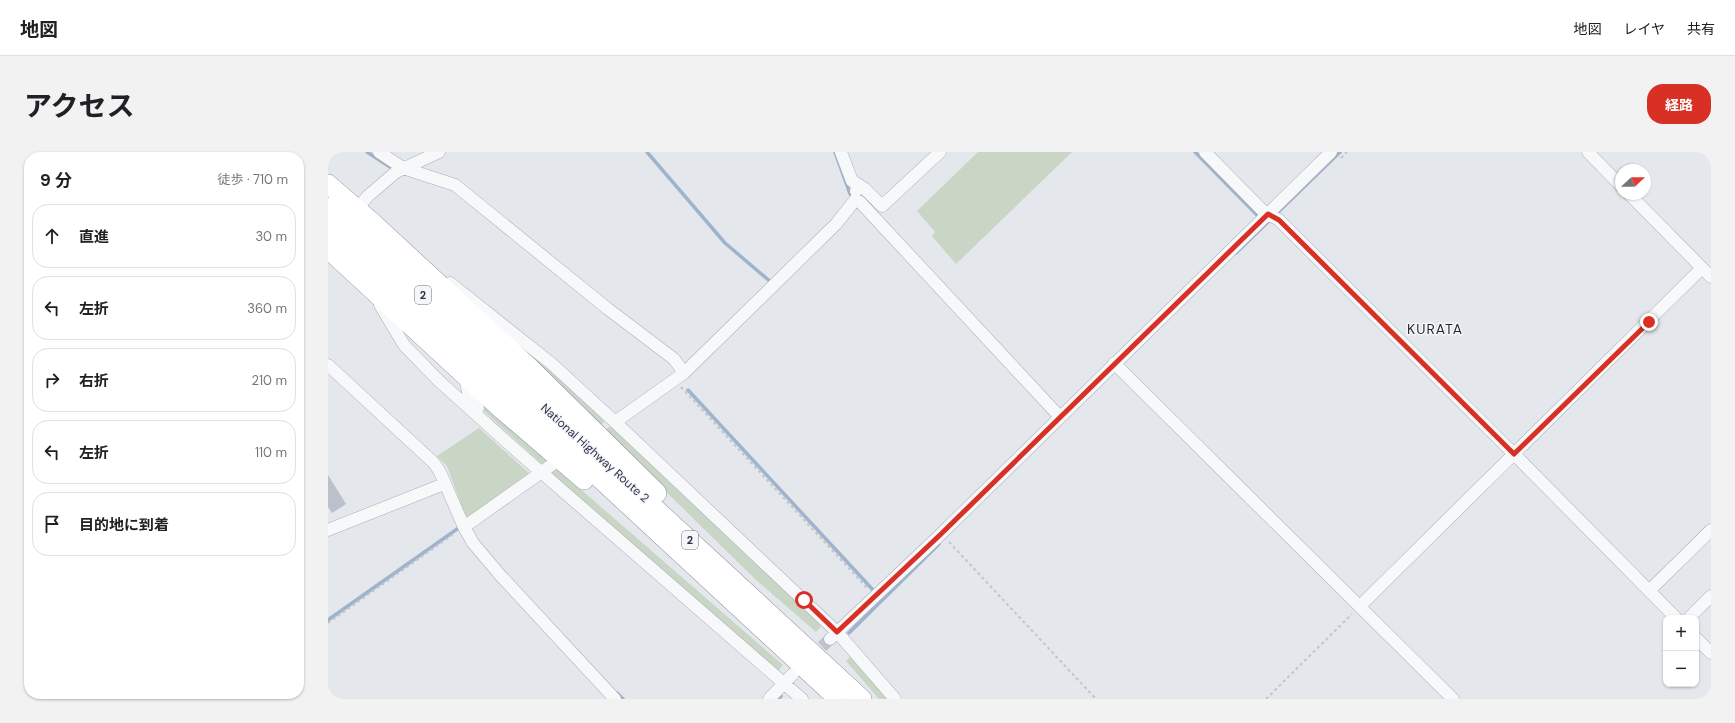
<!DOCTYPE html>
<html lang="ja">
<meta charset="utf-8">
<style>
:root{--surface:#fff;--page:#f2f2f2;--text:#202124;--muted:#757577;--line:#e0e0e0;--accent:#d93025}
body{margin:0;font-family:"DM Sans","Noto Sans JP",sans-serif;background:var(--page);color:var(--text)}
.controls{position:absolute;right:12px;bottom:12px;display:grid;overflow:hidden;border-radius:8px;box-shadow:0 1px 3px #0004}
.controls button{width:36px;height:36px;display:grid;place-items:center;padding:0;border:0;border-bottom:1px solid var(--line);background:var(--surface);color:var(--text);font:20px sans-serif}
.compass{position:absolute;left:1287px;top:12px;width:36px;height:36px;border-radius:50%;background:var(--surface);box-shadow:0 1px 3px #0004;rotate:68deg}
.stop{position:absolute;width:12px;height:12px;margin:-9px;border:3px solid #d93025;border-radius:50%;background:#fff}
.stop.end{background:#d93025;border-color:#fff;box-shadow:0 1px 4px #0008}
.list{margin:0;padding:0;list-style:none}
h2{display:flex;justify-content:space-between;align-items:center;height:52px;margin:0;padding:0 16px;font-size:17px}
h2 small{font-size:13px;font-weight:400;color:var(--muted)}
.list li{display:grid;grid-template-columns:26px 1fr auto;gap:12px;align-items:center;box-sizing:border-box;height:64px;margin:0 8px 8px;padding:0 8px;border:1px solid var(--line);border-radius:16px}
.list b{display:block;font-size:15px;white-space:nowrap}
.list em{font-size:13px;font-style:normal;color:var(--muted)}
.icon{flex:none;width:22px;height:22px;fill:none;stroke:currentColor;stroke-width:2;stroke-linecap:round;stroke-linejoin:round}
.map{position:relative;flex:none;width:1383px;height:547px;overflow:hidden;border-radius:16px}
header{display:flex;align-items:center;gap:24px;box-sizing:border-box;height:56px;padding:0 20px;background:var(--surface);border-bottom:1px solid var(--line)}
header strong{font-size:19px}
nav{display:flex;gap:22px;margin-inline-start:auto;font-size:14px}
.intro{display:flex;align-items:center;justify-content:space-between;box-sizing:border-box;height:96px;padding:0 24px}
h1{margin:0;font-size:28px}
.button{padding:10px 18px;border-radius:16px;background:var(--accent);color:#fff;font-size:14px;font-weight:700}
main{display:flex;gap:24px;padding:0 24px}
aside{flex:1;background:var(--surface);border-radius:16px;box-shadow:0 1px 3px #0004}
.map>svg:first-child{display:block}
.green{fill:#c9d6c5}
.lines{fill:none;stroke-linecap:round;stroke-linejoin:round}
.stream{stroke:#9fb4cc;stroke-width:3.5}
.building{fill:#bbc0ca}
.minor-tunnel{stroke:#bfc3cb;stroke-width:12;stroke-dasharray:12 6;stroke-linecap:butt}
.minor-casing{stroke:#a9aeb7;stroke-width:13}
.trunk-casing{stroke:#8b94a3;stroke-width:20}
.path{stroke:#c2c5cb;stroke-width:2;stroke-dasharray:3 3;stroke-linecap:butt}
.minor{stroke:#f7f8fa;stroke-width:12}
.trunk{stroke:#fff;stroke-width:19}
.route{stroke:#d93025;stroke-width:5}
.labels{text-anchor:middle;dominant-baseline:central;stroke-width:3;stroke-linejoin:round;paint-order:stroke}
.shield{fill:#f4f6f9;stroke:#676e7b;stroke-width:1}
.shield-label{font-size:11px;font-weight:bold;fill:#2b3445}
.street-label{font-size:12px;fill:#2b3445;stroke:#f4f6f9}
.quarter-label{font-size:14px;letter-spacing:1px;fill:#1d2536;stroke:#f4f6f9}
</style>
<header>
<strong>地図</strong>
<nav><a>地図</a><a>レイヤ</a><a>共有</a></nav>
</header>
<div class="intro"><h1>アクセス</h1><a class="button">経路</a></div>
<main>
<aside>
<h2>9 分<small>徒歩 · 710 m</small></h2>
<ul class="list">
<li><svg class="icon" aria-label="ahead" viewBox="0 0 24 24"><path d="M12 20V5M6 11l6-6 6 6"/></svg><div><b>直進</b></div><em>30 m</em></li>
<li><svg class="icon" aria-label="left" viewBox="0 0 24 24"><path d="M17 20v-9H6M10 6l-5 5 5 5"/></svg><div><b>左折</b></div><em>360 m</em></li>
<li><svg class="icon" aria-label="right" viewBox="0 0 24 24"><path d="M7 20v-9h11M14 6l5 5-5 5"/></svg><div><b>右折</b></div><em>210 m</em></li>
<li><svg class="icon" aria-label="left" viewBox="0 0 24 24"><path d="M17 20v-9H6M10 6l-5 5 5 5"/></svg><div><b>左折</b></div><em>110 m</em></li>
<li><svg class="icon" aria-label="arrive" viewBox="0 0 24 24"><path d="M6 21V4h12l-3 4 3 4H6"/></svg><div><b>目的地に到着</b></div></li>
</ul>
</aside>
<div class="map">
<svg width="1383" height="547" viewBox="0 0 1383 547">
<rect width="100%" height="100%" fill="#e4e7ec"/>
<!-- green -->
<path class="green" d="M650,0H744L628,112L604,84L607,80L589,59Z
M179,182L216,211L274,266L276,270L270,277Z
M147,242L223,311L215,313L146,250Z
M281,275H287L495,472L488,480L427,427L276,279Z
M151,276L202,322L140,366L137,363L119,314L109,304Z
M227,315L455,513L449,520L223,321Z
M525,502L563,547H551L518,509Z"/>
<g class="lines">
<!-- stream -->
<path class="stream" d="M39,0L62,15
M319,0L397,91L444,131
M507,0L522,42L526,43
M867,0L929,63
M908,101L1012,0
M360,238L546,439
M0,468L132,375
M521,481L611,392
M289,541L295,547
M451,547L453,544"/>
</g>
<!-- building -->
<path class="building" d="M0,323L18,352L4,361L0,355Z"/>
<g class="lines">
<!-- minor-tunnel -->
<path class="minor-tunnel" d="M481,507L502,487"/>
<defs>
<path id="minor" d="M51,0L75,16L127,33L280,157L346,207L356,221
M513,0L524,29L531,33L528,39
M877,0L935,59L951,68L1186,302L1348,466
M1260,0L1293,34
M531,33L537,37L554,54L612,0
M1301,42L1383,125
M527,48L532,50L732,265
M29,57L40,44L68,20L111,0
M122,131L224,212L287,270L509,480L567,547
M52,153L76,193L111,229L190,300L474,547
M786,211L1125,547
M0,213L106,311L112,320L136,375L145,391L172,423L287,547
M137,224C139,237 140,247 150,256
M287,270L356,221L508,72L527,48
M136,375L225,312
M0,378L116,332
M1321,439L1383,378
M1032,454L1374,116
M1361,466L1383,444
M1368,486L1383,501
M502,487L613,382L1003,0
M441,547L465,522"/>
<path id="trunk" d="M0,32L45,71L202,216L329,341
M0,55L534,547
M0,75L510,547
M0,97L172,256L256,328"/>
</defs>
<!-- minor casing -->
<use href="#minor" class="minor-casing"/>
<!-- trunk casing -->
<use href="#trunk" class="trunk-casing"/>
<!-- path -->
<path class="path" d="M1013,6L1019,0
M353,235L539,436
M621,390L768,547
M0,471L127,381
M938,547L1024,462"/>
<!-- minor -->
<use href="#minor" class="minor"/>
<!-- trunk -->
<use href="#trunk" class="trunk"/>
</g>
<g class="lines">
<!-- route -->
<path class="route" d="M476,448L509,480L613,382L940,62L951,68L1186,302L1321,170"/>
</g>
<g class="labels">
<!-- shield labels -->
<g class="shield">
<rect x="87" y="134" width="16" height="18" rx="3"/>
<rect x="354" y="379" width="16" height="18" rx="3"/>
</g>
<g class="shield-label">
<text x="95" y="143">2</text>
<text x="362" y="388">2</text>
</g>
<!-- street labels -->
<g class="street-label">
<text transform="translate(267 301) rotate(42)">National Highway Route 2</text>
</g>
<!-- quarter labels -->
<g class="quarter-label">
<text x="1107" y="177">KURATA</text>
</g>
</g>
</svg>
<div class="controls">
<button>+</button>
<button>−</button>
</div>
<svg class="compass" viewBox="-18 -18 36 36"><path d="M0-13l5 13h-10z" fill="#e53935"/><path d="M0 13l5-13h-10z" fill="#757577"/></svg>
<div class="stop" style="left:476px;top:448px"></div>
<div class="stop end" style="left:1321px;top:170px"></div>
</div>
</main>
